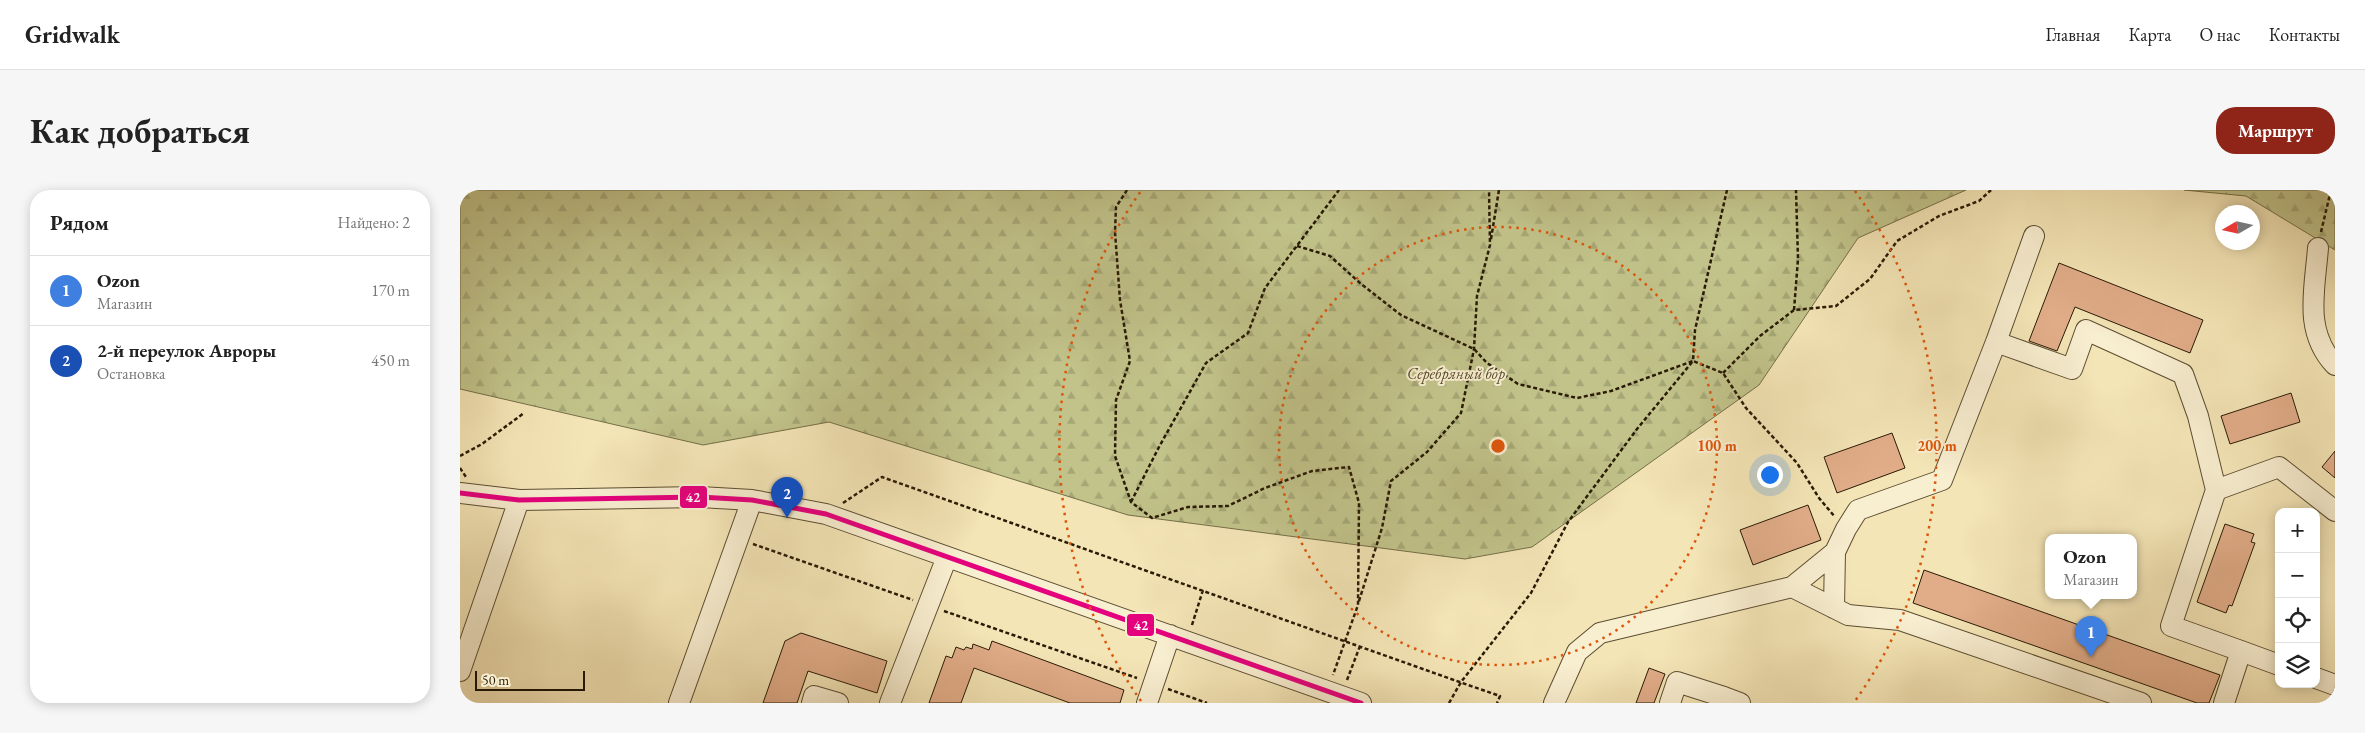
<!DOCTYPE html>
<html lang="ru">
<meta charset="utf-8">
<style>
:root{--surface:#fff;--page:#f6f6f6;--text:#222;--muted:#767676;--line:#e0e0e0;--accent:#8f2418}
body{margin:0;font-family:"EB Garamond",serif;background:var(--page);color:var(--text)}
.controls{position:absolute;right:15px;bottom:15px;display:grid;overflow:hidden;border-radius:10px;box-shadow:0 2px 12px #0003}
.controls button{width:45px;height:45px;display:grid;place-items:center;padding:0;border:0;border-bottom:1px solid var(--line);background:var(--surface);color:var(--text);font:25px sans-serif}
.compass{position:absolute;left:1755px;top:15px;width:45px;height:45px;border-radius:50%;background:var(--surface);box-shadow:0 2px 12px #0003;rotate:261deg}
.scale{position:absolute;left:15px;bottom:12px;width:110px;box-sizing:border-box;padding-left:5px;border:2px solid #291a05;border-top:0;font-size:14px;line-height:18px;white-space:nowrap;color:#291a05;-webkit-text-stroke:4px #f8eed0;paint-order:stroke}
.you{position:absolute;left:1309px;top:284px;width:18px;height:18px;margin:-12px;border:4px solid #fff;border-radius:50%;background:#1a73e8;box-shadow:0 0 0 8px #1a73e833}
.badge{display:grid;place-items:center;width:32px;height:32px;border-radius:50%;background:var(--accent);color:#fff;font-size:16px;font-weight:700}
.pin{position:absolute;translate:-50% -41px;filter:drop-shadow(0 1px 2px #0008)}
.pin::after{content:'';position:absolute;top:26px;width:18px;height:15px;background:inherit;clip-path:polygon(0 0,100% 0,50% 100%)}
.popup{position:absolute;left:1585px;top:344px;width:92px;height:65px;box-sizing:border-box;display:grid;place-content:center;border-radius:10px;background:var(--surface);filter:drop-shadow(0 1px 4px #0005);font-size:16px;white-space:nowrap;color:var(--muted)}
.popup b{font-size:19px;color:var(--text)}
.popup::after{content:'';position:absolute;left:50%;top:100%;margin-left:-10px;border:10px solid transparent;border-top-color:var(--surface)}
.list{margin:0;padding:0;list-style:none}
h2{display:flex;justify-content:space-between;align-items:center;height:65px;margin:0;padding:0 20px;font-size:21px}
h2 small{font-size:16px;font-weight:400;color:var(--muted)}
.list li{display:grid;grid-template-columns:32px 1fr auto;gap:15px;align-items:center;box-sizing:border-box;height:70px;padding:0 20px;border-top:1px solid var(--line)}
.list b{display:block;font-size:19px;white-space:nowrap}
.list p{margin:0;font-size:16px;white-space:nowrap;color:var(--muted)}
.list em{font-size:16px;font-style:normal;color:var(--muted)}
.icon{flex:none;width:28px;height:28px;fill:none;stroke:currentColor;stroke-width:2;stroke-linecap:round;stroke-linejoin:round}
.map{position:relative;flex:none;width:1875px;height:513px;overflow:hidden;border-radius:20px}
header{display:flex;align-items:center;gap:30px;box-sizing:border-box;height:70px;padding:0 25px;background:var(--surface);border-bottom:1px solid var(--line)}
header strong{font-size:24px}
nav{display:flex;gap:28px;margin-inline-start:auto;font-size:18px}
.intro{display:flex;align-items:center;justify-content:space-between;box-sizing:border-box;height:120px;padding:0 30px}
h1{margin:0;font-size:35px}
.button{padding:12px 22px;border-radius:20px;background:var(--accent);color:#fff;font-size:18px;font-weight:700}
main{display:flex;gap:30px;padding:0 30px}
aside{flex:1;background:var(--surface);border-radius:20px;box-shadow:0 2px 12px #0003}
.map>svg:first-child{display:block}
.forest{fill:url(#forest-firs);stroke:#756e48}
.building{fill:#e1ad89;stroke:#291a05}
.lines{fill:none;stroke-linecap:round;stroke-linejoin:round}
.minor-casing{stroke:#5c4d31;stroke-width:22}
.path{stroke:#291a05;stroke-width:2.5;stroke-dasharray:4 2.5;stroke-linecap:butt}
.minor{stroke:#f8eed0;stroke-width:20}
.bus-1-casing{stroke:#f8eed0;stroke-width:9}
.bus-1{stroke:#e5007d;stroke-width:5}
.ring{fill:none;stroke:#de560c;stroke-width:2.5;stroke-dasharray:2.5 5}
.labels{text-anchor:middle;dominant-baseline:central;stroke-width:4;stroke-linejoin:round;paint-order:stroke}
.park-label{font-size:16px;font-style:italic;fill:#574d2d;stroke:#f8eed0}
.centre{fill:#de560c;stroke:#f8eed0;stroke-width:2.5}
.ring-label{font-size:15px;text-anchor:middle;font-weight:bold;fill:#de560c;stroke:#f8eed0;stroke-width:4;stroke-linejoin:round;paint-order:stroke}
.line-badge{stroke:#f8eed0;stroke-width:2}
.badge-label{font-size:14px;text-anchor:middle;font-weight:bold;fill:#fff}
</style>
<header>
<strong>Gridwalk</strong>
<nav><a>Главная</a><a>Карта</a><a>О нас</a><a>Контакты</a></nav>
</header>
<div class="intro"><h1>Как добраться</h1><a class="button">Маршрут</a></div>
<main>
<aside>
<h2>Рядом<small>Найдено: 2</small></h2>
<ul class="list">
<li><span class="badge" style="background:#3f7fe0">1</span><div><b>Ozon</b><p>Магазин</p></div><em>170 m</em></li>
<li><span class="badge" style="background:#1a4fb4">2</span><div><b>2-й переулок Авроры</b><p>Остановка</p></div><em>450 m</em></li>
</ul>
</aside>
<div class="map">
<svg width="1875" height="513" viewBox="0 0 1875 513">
<defs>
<pattern id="forest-firs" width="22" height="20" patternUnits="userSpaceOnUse" patternTransform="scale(1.25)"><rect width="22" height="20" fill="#c1c38a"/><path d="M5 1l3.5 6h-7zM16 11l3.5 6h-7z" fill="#a6a776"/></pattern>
</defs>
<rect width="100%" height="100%" fill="#f4e5b6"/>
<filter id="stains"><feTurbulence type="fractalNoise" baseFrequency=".004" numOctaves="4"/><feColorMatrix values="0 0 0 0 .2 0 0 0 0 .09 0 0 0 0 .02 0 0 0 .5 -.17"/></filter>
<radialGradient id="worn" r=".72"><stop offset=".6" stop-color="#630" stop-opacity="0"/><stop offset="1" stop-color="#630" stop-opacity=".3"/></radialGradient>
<!-- forest -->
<path class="forest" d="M0,0H1506L1398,48L1299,195L1072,357L1005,369L668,325L369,232L243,255L0,199Z
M1724,0H1875V60L1786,6Z"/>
<!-- building -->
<path class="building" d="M1599,73L1743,130L1730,163L1615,117L1597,161L1569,151Z
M1831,203L1840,232L1770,254L1761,226Z
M1432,243L1445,278L1377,303L1364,267Z
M1875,261V288L1862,277Z
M1348,315L1361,350L1293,375L1280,340Z
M1765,334L1794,344L1791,352L1795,353L1772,416L1769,415L1766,423L1737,412Z
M1464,380L1760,485L1749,513H1737L1453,413Z
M341,443L427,471L417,503L348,481L337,513H303L325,451Z
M532,451L664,500L660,513H610L514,478L501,513H469L486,466L492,468L496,457L504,460L506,457L512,459L513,454L529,460Z
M1189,478L1205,484L1194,513H1176Z"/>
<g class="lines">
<defs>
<path id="minor" d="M1858,58C1855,99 1843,141 1875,175
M1536,152L1612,179L1626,140L1723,184L1738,226L1756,300L1711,436L1781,461
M1756,300L1819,277L1875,321
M0,303L59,310L240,307L292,310L366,324L901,513
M1332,397L1388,425L1440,430L1681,513
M1374,418L1375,362L1386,339L1398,320L1482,290L1536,152L1574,46
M0,481L59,310
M1856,488L1875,495
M219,513L292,310
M352,513L354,506L378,513
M430,513L487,367
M687,513L710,445
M1094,513L1117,462L1140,443L1332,397L1375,362
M1210,513L1217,492L1264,507
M1262,513L1264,507L1280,513
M1764,513L1781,461L1819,475"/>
</defs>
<!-- minor casing -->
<use href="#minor" class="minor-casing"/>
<!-- path -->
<path class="path" d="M667,0L656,17L655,42L660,110L670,171L656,210L655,266L671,312L692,328L728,317L768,316L805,298L852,281L889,277L899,313L898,415L873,485
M1861,42L1871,0
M1031,49L1039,0
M837,56L870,66L900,93L941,125L1014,159L1027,173L1058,194L1117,208L1151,201L1233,171L1235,140L1267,0
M1334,120L1338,69L1336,0
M1263,183L1300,146L1334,120L1376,116L1410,89L1437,51L1479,26L1519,11L1531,0
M0,266L22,254L64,223
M0,278L6,287
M671,312L699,257L746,173L788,143L805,98L879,0
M383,313L422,287L1008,495L1040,506L1037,513
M293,354L453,410
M899,411L922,338L931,291L967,262L1001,223L1014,159L1017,106L1030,55L1029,0
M484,421L677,488
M732,435L743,400
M887,490L900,456
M708,499L747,513
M989,513L1001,492L1071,403L1108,332L1177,239L1233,171L1263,183L1286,218L1337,273L1359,308L1375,327"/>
<!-- minor -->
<use href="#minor" class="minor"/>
<defs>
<path id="bus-1" d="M0,303L59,310L240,307L292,310L366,324L901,513"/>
</defs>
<!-- bus-1 casing -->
<use href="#bus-1" class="bus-1-casing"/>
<!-- bus-1 -->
<use href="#bus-1" class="bus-1"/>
</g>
<!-- distance rings -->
<g class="ring">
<circle cx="1038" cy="256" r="219"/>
<path d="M681 511A439 439 0 0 1 681 1M1395 1A439 439 0 0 1 1395 511"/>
</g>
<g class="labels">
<!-- park labels -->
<g class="park-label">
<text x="996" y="183">Серебряный бор</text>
</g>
</g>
<circle cx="1038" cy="256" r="8" class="centre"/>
<g class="ring-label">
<text x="1257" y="261">100 m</text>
<text x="1477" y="261">200 m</text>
</g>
<g class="line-badge">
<rect x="219" y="295" width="29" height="24" rx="5" fill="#e5007d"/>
<rect x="666" y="423" width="29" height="24" rx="5" fill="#e5007d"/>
</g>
<g class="badge-label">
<text x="233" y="312">42</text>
<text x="681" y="440">42</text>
</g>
<rect width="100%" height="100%" filter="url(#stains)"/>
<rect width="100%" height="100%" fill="url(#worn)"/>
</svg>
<div class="controls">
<button>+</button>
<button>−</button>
<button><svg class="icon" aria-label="locate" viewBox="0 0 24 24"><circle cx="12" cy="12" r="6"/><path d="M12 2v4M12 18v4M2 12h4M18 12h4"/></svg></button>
<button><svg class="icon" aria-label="layers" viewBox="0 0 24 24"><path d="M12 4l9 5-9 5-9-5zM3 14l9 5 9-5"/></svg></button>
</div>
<svg class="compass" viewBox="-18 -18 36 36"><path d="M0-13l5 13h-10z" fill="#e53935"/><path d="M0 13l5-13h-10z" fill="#767676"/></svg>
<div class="scale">50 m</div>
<div class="you"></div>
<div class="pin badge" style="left:1631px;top:467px;background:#3f7fe0">1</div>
<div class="popup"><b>Ozon</b>Магазин</div>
<div class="pin badge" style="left:327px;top:328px;background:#1a4fb4">2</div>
</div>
</main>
